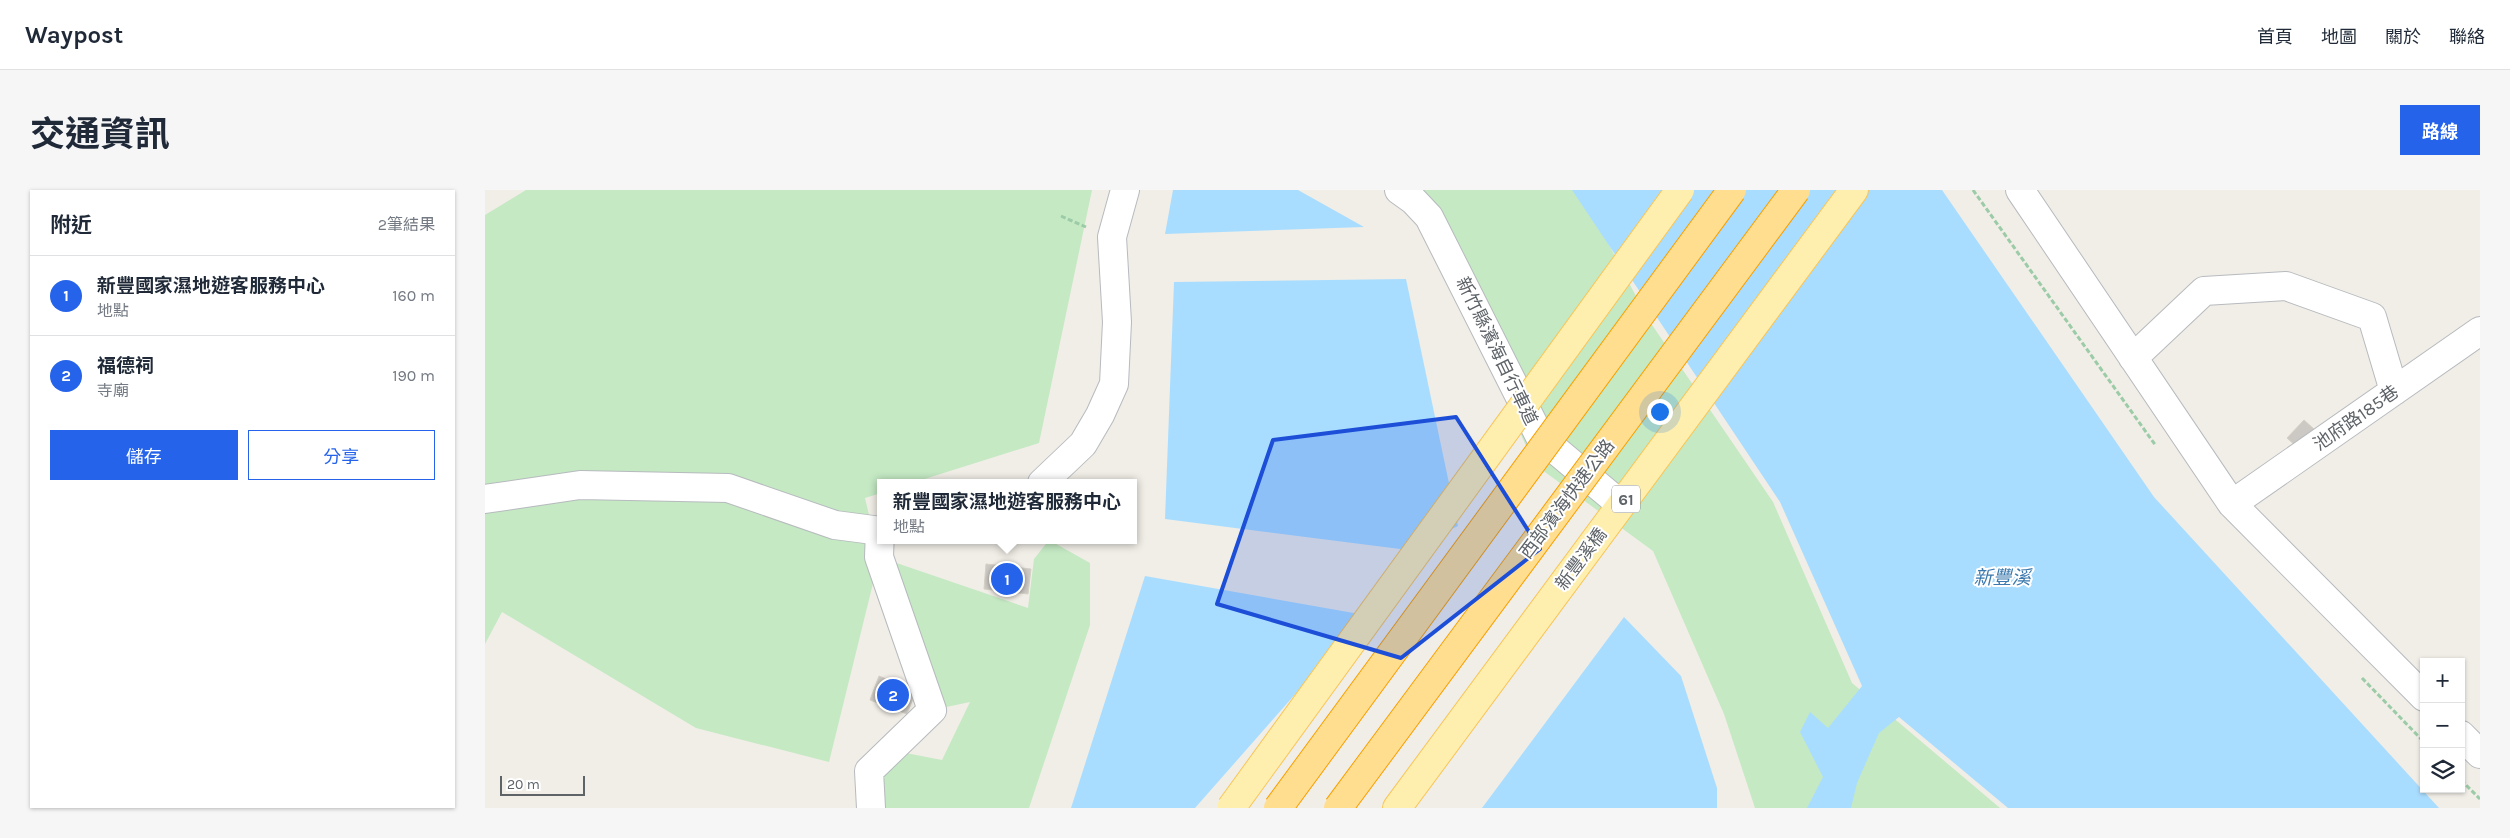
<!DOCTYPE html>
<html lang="zh-TW">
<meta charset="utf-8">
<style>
:root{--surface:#fff;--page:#f6f6f7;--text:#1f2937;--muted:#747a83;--line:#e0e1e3;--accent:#2563eb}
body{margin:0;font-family:Karla,"Noto Sans TC",sans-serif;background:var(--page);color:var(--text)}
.controls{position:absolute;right:15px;bottom:15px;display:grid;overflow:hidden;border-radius:0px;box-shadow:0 1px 4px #0004}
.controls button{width:45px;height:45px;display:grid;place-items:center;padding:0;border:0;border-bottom:1px solid var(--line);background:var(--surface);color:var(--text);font:25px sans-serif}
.scale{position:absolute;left:15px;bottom:12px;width:85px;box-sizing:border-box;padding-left:5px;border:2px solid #5e6368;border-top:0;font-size:14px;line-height:18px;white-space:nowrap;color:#5e6368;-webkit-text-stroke:4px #fff;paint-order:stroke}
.you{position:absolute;left:1174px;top:221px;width:18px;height:18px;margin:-12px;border:4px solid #fff;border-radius:50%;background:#1a73e8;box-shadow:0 0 0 8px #1a73e833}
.badge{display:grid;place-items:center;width:32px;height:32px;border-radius:50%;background:var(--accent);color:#fff;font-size:16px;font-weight:700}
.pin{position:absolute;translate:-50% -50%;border:2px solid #fff;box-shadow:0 1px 5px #0006}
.popup{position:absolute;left:392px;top:289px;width:260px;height:65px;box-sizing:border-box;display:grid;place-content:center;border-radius:0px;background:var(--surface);filter:drop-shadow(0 1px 4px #0005);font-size:16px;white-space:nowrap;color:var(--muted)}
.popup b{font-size:19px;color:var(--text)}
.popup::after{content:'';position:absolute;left:50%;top:100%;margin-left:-10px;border:10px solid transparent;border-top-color:var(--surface)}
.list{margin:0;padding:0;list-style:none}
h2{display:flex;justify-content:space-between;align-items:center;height:65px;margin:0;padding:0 20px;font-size:21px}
h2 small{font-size:16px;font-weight:400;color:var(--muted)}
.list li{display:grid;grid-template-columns:32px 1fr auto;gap:15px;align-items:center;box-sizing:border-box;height:80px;padding:0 20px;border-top:1px solid var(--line)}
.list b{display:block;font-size:19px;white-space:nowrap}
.list p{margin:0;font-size:16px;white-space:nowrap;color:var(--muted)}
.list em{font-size:16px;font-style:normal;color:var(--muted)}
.actions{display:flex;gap:10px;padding:15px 20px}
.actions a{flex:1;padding:11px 0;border:1px solid var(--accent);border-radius:0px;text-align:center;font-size:18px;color:var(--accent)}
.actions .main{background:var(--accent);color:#fff}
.icon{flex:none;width:28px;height:28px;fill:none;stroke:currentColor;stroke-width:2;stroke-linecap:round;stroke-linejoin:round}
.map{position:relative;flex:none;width:1995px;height:618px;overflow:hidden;border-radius:0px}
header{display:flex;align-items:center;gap:30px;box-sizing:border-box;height:70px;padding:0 25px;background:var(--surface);border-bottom:1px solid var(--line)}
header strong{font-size:24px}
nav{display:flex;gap:28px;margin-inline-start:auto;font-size:18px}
.intro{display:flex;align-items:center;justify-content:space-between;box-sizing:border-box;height:120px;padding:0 30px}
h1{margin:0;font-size:35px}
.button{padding:12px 22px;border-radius:0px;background:var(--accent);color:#fff;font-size:18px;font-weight:700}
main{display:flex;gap:30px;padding:0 30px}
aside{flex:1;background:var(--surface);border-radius:0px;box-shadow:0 1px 4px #0004}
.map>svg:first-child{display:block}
.green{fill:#c4e9c3}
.water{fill:#a9ddff}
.building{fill:#ccc9c4;stroke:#d6d0c5}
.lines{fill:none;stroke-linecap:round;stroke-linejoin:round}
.minor-casing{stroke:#b7babe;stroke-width:30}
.major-casing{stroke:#f8c559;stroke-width:30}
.path{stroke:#9bcba7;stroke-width:3;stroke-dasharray:5 2.5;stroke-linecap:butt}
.minor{stroke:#fff;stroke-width:28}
.major{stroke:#ffefae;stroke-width:28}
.major-bridge-casing{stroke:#f8c559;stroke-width:30;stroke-linecap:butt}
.highway-bridge-casing{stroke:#f8a000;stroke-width:30;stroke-linecap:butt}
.major-bridge{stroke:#ffefae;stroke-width:28}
.highway-bridge{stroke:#ffde90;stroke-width:28}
.marked{fill:#1d4ed8;fill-opacity:0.2;stroke:#1d4ed8;stroke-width:4;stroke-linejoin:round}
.labels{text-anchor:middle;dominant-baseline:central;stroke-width:4;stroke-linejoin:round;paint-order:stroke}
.shield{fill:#fff;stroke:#8e9295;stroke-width:1}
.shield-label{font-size:16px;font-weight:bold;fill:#5e6368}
.street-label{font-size:18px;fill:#5e6368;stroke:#fff}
.water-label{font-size:19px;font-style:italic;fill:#3c79ae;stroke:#fff}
</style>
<header>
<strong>Waypost</strong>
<nav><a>首頁</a><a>地圖</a><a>關於</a><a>聯絡</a></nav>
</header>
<div class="intro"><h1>交通資訊</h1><a class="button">路線</a></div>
<main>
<aside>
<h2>附近<small>2筆結果</small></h2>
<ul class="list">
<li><span class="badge">1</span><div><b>新豐國家濕地遊客服務中心</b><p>地點</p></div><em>160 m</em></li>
<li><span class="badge">2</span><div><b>福德祠</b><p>寺廟</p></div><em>190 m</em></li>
</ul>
<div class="actions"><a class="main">儲存</a><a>分享</a></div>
</aside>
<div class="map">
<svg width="1995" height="618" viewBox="0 0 1995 618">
<rect width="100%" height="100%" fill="#f1eee7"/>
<!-- green -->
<path class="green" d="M41,0H607L554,253L427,293H396V303L380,308L394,367L543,418L549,369L564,350L605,373V435L544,618H386L405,560L457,570L485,512L447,520L394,369L344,572L211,538L17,422L0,454V25Z
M928,0H1095L1163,129L1288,312L1367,493L1515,618H1270L1239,524L1168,361L1049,274Z"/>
<!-- water -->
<path class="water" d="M688,0H813L879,37L680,44Z
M1087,0H1457L1669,307L1954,618H1523L1414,527L1394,543L1372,593L1366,618H1322L1338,587L1315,542L1325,522L1343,538L1377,496L1295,312Z
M921,89L973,336L923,360L680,329L689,92Z
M660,386L880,425L710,618H586Z
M1139,427L1196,486L1232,598V618H997Z"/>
<!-- building -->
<path class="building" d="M1819,230L1830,240L1813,258L1802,248Z
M501,374L546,379L543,404L499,399Z
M394,486L431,501L422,524L385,510Z"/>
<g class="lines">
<defs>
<path id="minor" d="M914,0L928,10L944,27L1055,247L1128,308
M1535,0L1747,314L1939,507
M1648,168L1719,101L1801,96L1887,127L1909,201
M557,293L598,254L615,225L629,194L632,132L627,47L640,0
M0,309L95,295L243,298L350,335L396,341
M1747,314L1995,141
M1976,545L1995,564
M386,618L384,581L447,520L394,367L395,341"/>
<path id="major" d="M912,618L1369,0"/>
</defs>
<!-- minor casing -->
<use href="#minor" class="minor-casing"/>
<!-- major casing -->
<use href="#major" class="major-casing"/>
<!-- path -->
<path class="path" d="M1488,0L1671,256
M576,26L601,37
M1877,488L1939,552
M1976,590L1995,609"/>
<!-- minor -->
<use href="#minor" class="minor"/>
<!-- major -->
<use href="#major" class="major"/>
<defs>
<path id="major-bridge" d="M746,618L1195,0"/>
<path id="highway-bridge" d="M793,618L1247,0
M853,618L1311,0"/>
</defs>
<!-- major-bridge casing -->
<use href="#major-bridge" class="major-bridge-casing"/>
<!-- highway-bridge casing -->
<use href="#highway-bridge" class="highway-bridge-casing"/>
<!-- major-bridge -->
<use href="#major-bridge" class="major-bridge"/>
<!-- highway-bridge -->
<use href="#highway-bridge" class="highway-bridge"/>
</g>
<!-- marked area -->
<path class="marked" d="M971,227L1055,359L916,468L732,414L788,250Z"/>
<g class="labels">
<!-- shield labels -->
<rect class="shield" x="1127" y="295.5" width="28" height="27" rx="4"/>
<g class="shield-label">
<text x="1141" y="309">61</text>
</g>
<!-- street labels -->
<g class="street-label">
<text transform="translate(1012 161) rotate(64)">新竹縣濱海自行車道</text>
<text transform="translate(1871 228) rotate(-35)">池府路185巷</text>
<text transform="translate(1082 309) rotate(-53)">西部濱海快速公路</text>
<text transform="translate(1096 369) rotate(-53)">新豐溪橋</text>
</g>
<!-- water labels -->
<g class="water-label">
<text x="1517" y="388">新豐溪</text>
</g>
</g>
</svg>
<div class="controls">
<button>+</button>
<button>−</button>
<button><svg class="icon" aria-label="layers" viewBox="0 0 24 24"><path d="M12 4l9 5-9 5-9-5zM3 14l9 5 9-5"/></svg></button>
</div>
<div class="scale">20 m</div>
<div class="you"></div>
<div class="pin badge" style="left:522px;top:389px">1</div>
<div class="popup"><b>新豐國家濕地遊客服務中心</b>地點</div>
<div class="pin badge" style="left:408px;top:505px">2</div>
</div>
</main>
